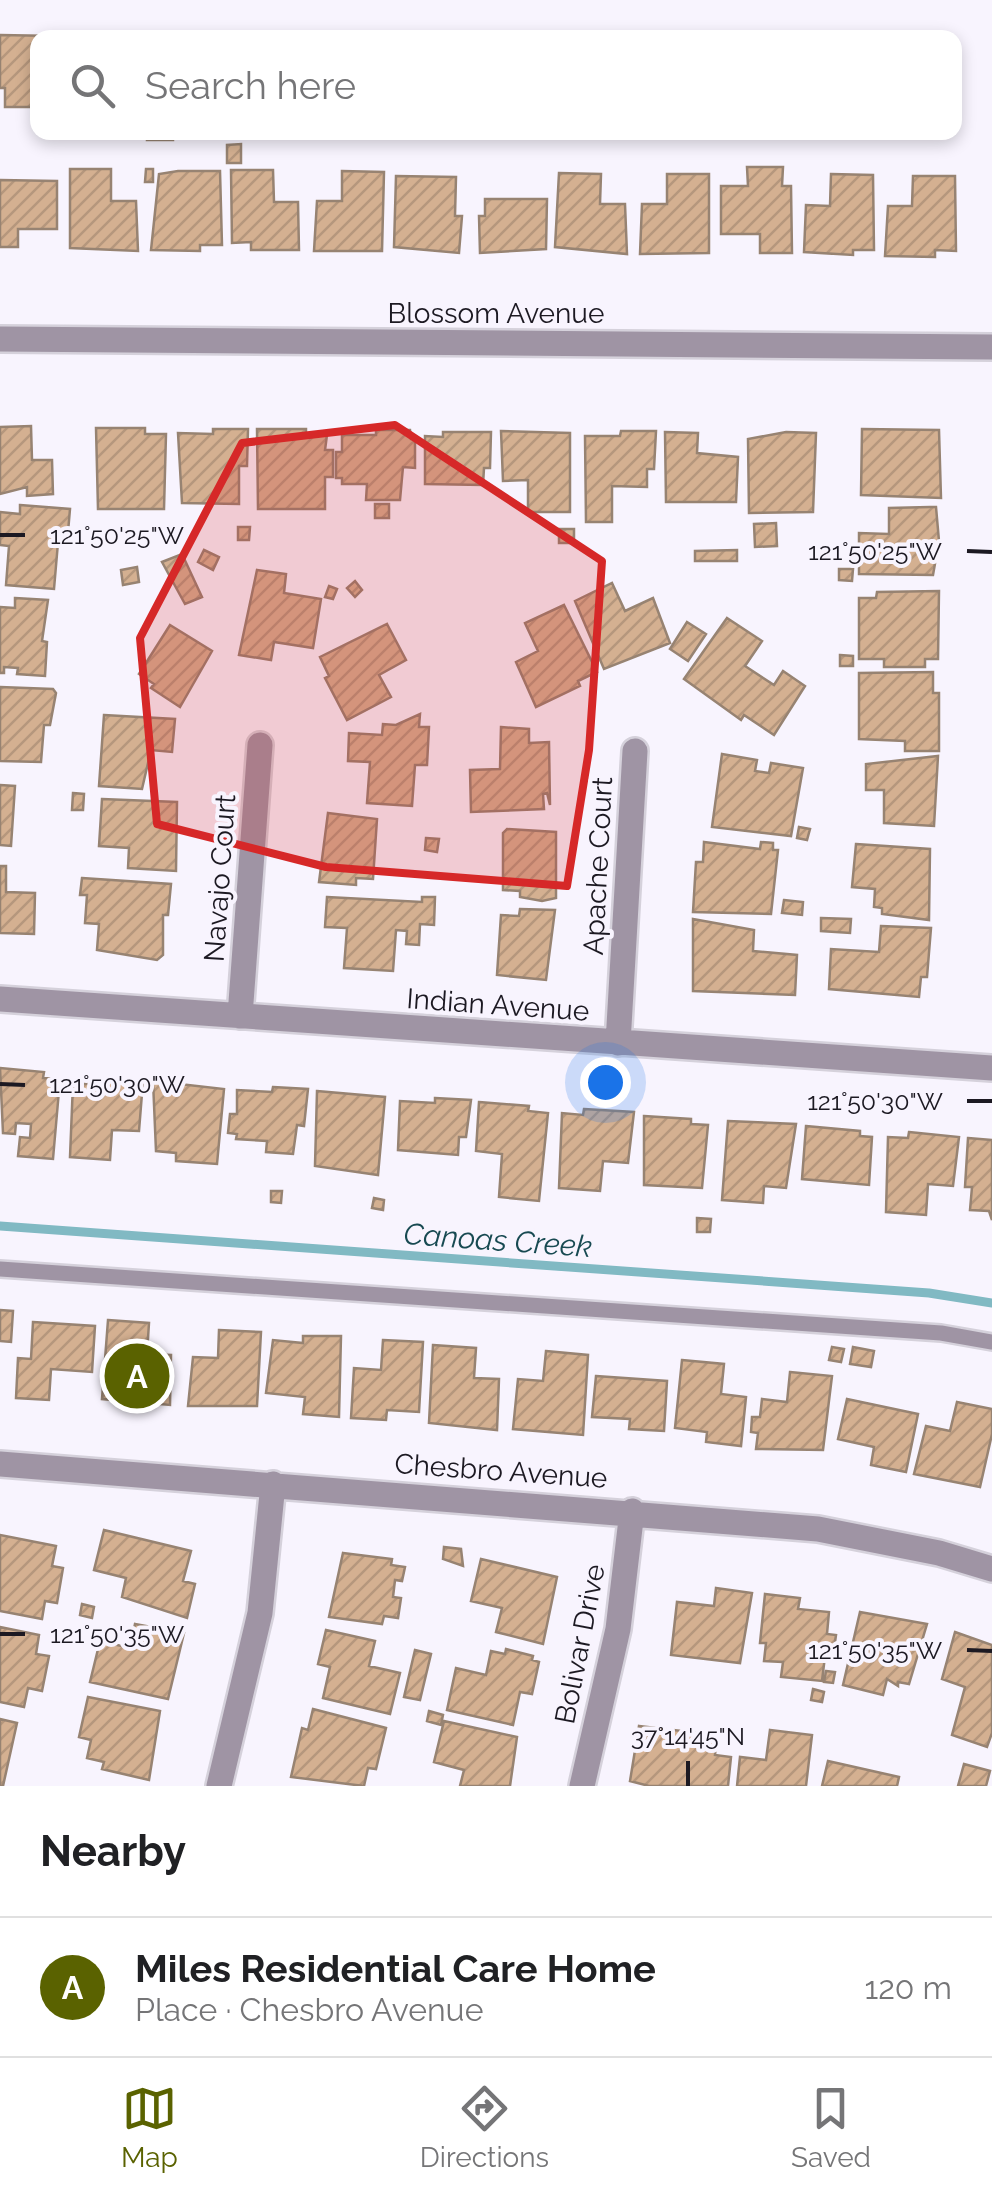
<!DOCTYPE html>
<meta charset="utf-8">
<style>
:root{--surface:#fff;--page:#f6f6f6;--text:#202124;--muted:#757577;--line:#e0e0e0;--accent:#5a6200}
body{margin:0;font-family:Raleway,sans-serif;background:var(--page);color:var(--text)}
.you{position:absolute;left:605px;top:1082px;width:35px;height:35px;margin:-25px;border:8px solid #fff;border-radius:50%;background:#1a73e8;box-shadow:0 0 0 15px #1a73e833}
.badge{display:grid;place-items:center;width:65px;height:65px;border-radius:50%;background:var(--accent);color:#fff;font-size:32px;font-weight:700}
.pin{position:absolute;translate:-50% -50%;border:5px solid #fff;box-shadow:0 2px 10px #0006}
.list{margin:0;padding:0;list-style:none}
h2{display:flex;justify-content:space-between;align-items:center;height:130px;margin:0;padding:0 40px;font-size:42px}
h2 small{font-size:32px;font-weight:400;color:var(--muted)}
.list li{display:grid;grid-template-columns:65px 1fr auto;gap:30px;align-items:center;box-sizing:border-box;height:140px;padding:0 40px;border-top:2px solid var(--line)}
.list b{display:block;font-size:38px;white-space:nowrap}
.list p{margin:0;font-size:32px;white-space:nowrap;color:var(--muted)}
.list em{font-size:32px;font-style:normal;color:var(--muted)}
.icon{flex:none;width:55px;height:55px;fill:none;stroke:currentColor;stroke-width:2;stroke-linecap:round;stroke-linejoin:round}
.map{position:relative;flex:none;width:992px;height:1786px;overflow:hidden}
.search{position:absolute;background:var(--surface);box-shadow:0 5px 15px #0003;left:30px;right:30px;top:30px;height:110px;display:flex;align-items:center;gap:25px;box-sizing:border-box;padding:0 35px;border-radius:20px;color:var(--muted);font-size:38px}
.sheet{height:270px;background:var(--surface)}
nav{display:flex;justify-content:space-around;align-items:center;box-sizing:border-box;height:140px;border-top:2px solid var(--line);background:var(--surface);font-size:28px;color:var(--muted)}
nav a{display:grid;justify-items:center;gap:5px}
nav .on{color:var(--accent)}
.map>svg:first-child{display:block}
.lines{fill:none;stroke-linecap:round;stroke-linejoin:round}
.stream{stroke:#81b9c3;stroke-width:9}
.building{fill:url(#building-hatch);stroke:#978372;stroke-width:2.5}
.service-casing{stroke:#d5d1db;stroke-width:20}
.minor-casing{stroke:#d5d1db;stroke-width:30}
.tertiary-casing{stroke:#d5d1db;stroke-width:30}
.service{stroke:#9f94a4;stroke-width:15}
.minor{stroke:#9f94a4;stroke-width:25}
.tertiary{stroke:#9f94a4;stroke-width:25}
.marked{fill:#d62828;fill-opacity:0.2;stroke:#d62828;stroke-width:8;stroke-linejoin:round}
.ticks{fill:none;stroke:#1c1922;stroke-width:4}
.labels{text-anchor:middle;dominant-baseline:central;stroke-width:8;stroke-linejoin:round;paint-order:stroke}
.street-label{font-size:28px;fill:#1c1922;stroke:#f8f4fe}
.water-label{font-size:30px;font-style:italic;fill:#184a52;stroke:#f8f4fe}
.ticks-label{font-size:25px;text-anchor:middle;fill:#1c1922;stroke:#f8f4fe;stroke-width:8;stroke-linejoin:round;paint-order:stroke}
</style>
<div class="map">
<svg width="992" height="1786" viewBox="0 0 992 1786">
<defs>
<pattern id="building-hatch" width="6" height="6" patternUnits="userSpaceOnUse" patternTransform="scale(2.5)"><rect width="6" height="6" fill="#d4b091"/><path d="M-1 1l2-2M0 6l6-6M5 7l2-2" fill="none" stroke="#b5977d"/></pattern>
</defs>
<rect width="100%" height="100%" fill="#f8f4fe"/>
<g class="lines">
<!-- stream -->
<path class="stream" d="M0,1226L929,1293L992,1303"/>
</g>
<!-- building -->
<path class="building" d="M101,34L139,35V38H71Z
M0,35L57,36L38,38V107H5V88H0Z
M153,35H187V38H153Z
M147,132H173V140H147Z
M241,144V163H227V145Z
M747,167H783L782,186H791L792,253H760V234H721V186H748Z
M70,169H111V201H136L138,251L70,248Z
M146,169H153V182H145Z
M231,170H273L274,202H298L299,250H251V242L232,243Z
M178,171H220L222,245H200V251L151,250L159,174Z
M342,171L384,172L382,251H314L317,201H342Z
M559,173L601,174L600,204H625L627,254L555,247Z
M667,174H709V253L640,254L642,204H667Z
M831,174L873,175L874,250H853V255L804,252L806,205L830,206Z
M396,176L456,177L455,216H462L459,253L394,247Z
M913,176H955L956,251L935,250V257L885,256L888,206H912Z
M0,180L57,181V229H18V247H0Z
M485,199H547L546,249L480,253L479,216H485Z
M31,426L32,460H52L53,494L27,496V487L0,494V427Z
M96,428H145V434H166L164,509H98Z
M213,429H248L247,466H239V504L182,503L178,433L213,434Z
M257,429H306V435H327L325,450H333V477H325V509H258Z
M862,429L939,430L941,498L861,495Z
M376,430H410L411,439H415V468L403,467L400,500H366L367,484H342V478H336V452H342V435H376Z
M501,431L570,433V512H528V480L503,481Z
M621,431H656L654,469H647V487L612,486V522H586L585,436H620Z
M443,432H491L490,468H484L483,485L425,484V436L443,437Z
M665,432L698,433L697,453L738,457L736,502H666Z
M786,432L816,433L813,512L749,513L748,439Z
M375,504H389V518H375Z
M20,505L70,509L68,532L59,531L54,589L6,585L9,546L0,545V512L20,514Z
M930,507H936L939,541L933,575L859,574V533L889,534V508Z
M776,523L777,546L755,547L754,524Z
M238,527H250L249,540H238Z
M559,529H574V543H559Z
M204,550L219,557L213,570L198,562Z
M737,550V561H695V551Z
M182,554L202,597L185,604L162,562Z
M137,567L139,582L123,585L121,570Z
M839,569H853L852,581L839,580Z
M257,570L286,574L284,593L321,599L313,648L274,642L271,660L239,655Z
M355,581L362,590L355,597L347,588Z
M612,583L625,611L653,598L670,643L604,669L575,601Z
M329,586L337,589L333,599L325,597Z
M939,591L938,659H925V667H884V659H859V598H876L877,592Z
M15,598L48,600L42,641L47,642L45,676L17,674L18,668L4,667V673H0V607L15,608Z
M564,605L597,672L578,681L580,686L536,707L516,662L538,651L525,623Z
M727,618L762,641L745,666L774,685L783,671L805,686L774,735L744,715L741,720L684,679Z
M687,622L706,634L688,661L670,649Z
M387,624L406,660L379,675L391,697L347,720L325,678L329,676L320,657Z
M170,625L212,651L180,707L151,688L154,684L139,674Z
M840,655L853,656V666H840Z
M933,672V693H939V751H905V741L859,739V673Z
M0,687L53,689L56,693L50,725H44L41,762L0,761Z
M420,714L419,727H429L427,765H415L412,806L367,803L370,762L348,761L349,733L382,735L383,724L396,725Z
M104,715L175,719L172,752L151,750L142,789L99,786Z
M501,727L529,729V743L549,742L550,805L547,793L543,794L544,809L471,812L470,770L500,769Z
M722,754L757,760L755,771L769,773L771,763L803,768L791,836L712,827Z
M938,756L934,826L884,823V790H866V764Z
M0,785L15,786L11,846L0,845Z
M73,793L84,794L83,810H72Z
M102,799L177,802L176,871L128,868L129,848L99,846Z
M328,813L377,819L373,879L356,878V885L319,882Z
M799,827L810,829L807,840L797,838Z
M507,829L556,832V898L542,901L520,897V891L503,890V833Z
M426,838L439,839L437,852L425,850Z
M704,842L760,849L761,842L773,843V850H778L771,914L693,912L696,862H703Z
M856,844L930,849L929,920L882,914V908L874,907L875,889L852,887Z
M0,866H6V892L35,893L34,934L0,933Z
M82,878L171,884L168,915H163V955L157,960L97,950L99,924L85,923L87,895H80Z
M327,897L422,902V897H435L434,925L420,924L419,945L406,944L407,931L396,930L393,971L344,968L347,928L325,927Z
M784,900L803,902L802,915L782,913Z
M520,909L555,910L546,980L497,975L501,915L519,916Z
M821,918L851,919L850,933L821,931Z
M693,919L754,930L753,951L797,955L795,995L693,991Z
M881,926L931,928L927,977H921L919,997L829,989L831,949L879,952Z
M0,1068L44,1072L43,1078L60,1079L53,1159L18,1156L20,1137L30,1138L31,1124L16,1123L15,1134L3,1133Z
M94,1079L143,1081L139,1131L112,1130L110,1160L70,1157L73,1083L93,1084Z
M153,1081L224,1089L217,1164L176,1161V1153L156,1151Z
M273,1087L308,1089L304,1126L297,1125L293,1154L266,1152L267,1141L236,1139L237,1134L228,1133L230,1114H237V1090L272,1092Z
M317,1091L385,1097L378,1175L315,1166Z
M435,1098L471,1100L466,1137H459L458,1155L398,1150L400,1101L435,1103Z
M479,1102L529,1106L528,1111L548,1113L539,1201L499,1197L502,1154L476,1151Z
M584,1109L634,1112L628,1163L603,1161L600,1191L559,1188L562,1113L583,1115Z
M644,1116L691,1119V1124L708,1125L702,1188L644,1185Z
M728,1121L796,1124L786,1188L764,1186L763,1203L722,1200Z
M806,1126L860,1131V1136L872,1137L869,1185L802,1179Z
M909,1132L959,1137L953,1186L928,1184L926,1215L886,1212L888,1137L908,1138Z
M968,1138L992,1140V1220L989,1211L970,1210L972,1187H965Z
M271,1191H282L281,1203L271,1202Z
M374,1198L384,1200L383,1210L372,1208Z
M697,1218L711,1219L710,1232H697Z
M0,1310L13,1311L11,1342L0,1341Z
M108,1320L149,1323L147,1354L171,1355L170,1405L102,1399Z
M33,1322L95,1326L92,1372L51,1369L49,1400L16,1398L18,1358L31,1359Z
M219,1330L261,1332L257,1406H188L193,1357L218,1358Z
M303,1336H341L339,1417L303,1414L305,1397L266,1393L273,1340L303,1343Z
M383,1340L423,1342L419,1412L387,1410L386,1420L351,1418L354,1368L381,1370Z
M433,1345L476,1348L474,1378L499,1379L497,1430L429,1423Z
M832,1347L844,1349L841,1362L829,1360Z
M853,1347L874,1351L871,1367L850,1364Z
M546,1351L588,1355L583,1435L513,1429L518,1379L543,1381Z
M682,1360L724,1364L721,1394L746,1397L741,1446L706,1442L707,1432L675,1428Z
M790,1372L832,1376L823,1450L756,1449L758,1433L751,1432L752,1417H760L762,1399L787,1402Z
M596,1376L667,1381L664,1431L629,1429L630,1419L592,1417Z
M847,1399L918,1414L906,1472L871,1465L874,1447L838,1439Z
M957,1402L992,1409V1434L980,1487L914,1474L926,1426L950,1431Z
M104,1530L191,1551L183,1581L195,1584L187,1618L122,1597L126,1578L94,1570Z
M0,1535L56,1546L52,1566L63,1568L57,1603L45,1601L42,1619L0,1611Z
M444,1547L461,1549L463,1566L443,1559Z
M343,1553L392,1559L391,1565L405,1567L402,1581L395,1580L393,1597L401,1598L398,1618L384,1616L382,1624L329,1617Z
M481,1559L557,1577L543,1644L496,1632L502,1608L471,1601Z
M716,1588L752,1593L740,1663L671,1655L677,1602L714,1606Z
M765,1594L800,1598L798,1609L829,1612L827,1634L836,1635L834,1649L826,1648L822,1681L781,1677L783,1662L764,1661L766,1643H760Z
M82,1604L94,1607L92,1618L80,1615Z
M860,1612L927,1624L909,1684L898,1682V1686L887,1679L883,1695L843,1685Z
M135,1624L184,1633L168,1699L90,1682L100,1641L130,1648Z
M0,1627L39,1635L36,1654L49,1656L42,1691L28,1688L24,1707L0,1702Z
M326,1630L375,1641L369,1666L400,1673L390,1714L323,1698L330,1667L318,1664Z
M955,1632L992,1645V1733L987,1747L952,1735L965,1687L942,1679Z
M506,1649L533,1656L532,1660L539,1662L532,1694L520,1692L513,1725L447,1710L456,1668L486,1675L491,1651L505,1654Z
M415,1650L431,1654L420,1700L404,1697Z
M826,1671L835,1672L833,1683L824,1682Z
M813,1689L824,1692L822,1702L811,1700Z
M88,1697L160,1711L149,1780L102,1769L104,1762L87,1758L91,1740L79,1737Z
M313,1709L386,1728L376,1769L368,1768L364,1786L291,1777L302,1728L308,1730Z
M429,1711L443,1715L441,1725L427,1721Z
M0,1719L17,1723L3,1786H0Z
M444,1721L517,1737L510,1786H460L464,1770L434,1762Z
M639,1726L717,1735L715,1755L731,1757L728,1786H649L630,1781Z
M770,1730L812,1735L806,1786H737L740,1757L766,1760Z
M828,1761L899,1777L897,1786H822Z
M964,1764L990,1771L986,1786H958Z"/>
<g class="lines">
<defs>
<path id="service" d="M0,1269L941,1333L992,1342"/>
<path id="minor" d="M0,999L992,1068
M240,1016L260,745
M618,1043L635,751
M0,1464L818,1529L939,1553L992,1569
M219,1786L260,1613L273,1484
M582,1786L618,1629L632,1511"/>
<path id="tertiary" d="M0,339L992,347"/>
</defs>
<!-- service casing -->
<use href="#service" class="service-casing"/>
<!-- minor casing -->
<use href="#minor" class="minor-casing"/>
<!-- tertiary casing -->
<use href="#tertiary" class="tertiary-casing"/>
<!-- service -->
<use href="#service" class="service"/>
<!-- minor -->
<use href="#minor" class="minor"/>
<!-- tertiary -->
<use href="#tertiary" class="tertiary"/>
</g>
<!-- marked area -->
<path class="marked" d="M395,425L602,561L589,750L567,886L326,867L157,824L140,638L242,443Z"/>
<!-- ticks -->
<path class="ticks" d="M0,535H25M967,551L992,552M0,1084L25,1085M967,1101H992M0,1634H25M967,1650L992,1651M688,1786V1761"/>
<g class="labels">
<!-- street labels -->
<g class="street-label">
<text x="496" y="313">Blossom Avenue</text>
<text transform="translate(598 866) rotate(-87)">Apache Court</text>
<text transform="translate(220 878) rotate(-86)">Navajo Court</text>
<text transform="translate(498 1005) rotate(4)">Indian Avenue</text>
<text transform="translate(501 1471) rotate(4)">Chesbro Avenue</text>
<text transform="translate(580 1644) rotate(-79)">Bolivar Drive</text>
</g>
<!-- water labels -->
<g class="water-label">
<text transform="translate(498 1240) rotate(4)">Canoas Creek</text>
</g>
</g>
<g class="ticks-label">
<text x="117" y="544">121°50'25"W</text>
<text x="875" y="560">121°50'25"W</text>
<text x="117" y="1093">121°50'30"W</text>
<text x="875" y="1110">121°50'30"W</text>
<text x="117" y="1643">121°50'35"W</text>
<text x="875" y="1659">121°50'35"W</text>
<text x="688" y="1745">37°14'45"N</text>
</g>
</svg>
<div class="you"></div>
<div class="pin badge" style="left:137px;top:1376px">A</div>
<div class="search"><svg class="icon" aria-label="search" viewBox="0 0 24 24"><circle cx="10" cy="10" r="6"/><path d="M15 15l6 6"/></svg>Search here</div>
</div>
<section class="sheet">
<h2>Nearby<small></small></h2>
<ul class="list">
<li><span class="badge">A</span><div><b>Miles Residential Care Home</b><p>Place · Chesbro Avenue</p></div><em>120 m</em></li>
</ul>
</section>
<nav>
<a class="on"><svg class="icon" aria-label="map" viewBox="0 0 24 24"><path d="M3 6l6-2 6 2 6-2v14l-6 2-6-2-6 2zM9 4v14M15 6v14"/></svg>Map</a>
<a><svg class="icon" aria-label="directions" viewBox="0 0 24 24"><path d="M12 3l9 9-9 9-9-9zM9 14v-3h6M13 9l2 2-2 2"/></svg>Directions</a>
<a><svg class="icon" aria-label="saved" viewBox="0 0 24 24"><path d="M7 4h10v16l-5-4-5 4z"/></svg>Saved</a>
</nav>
